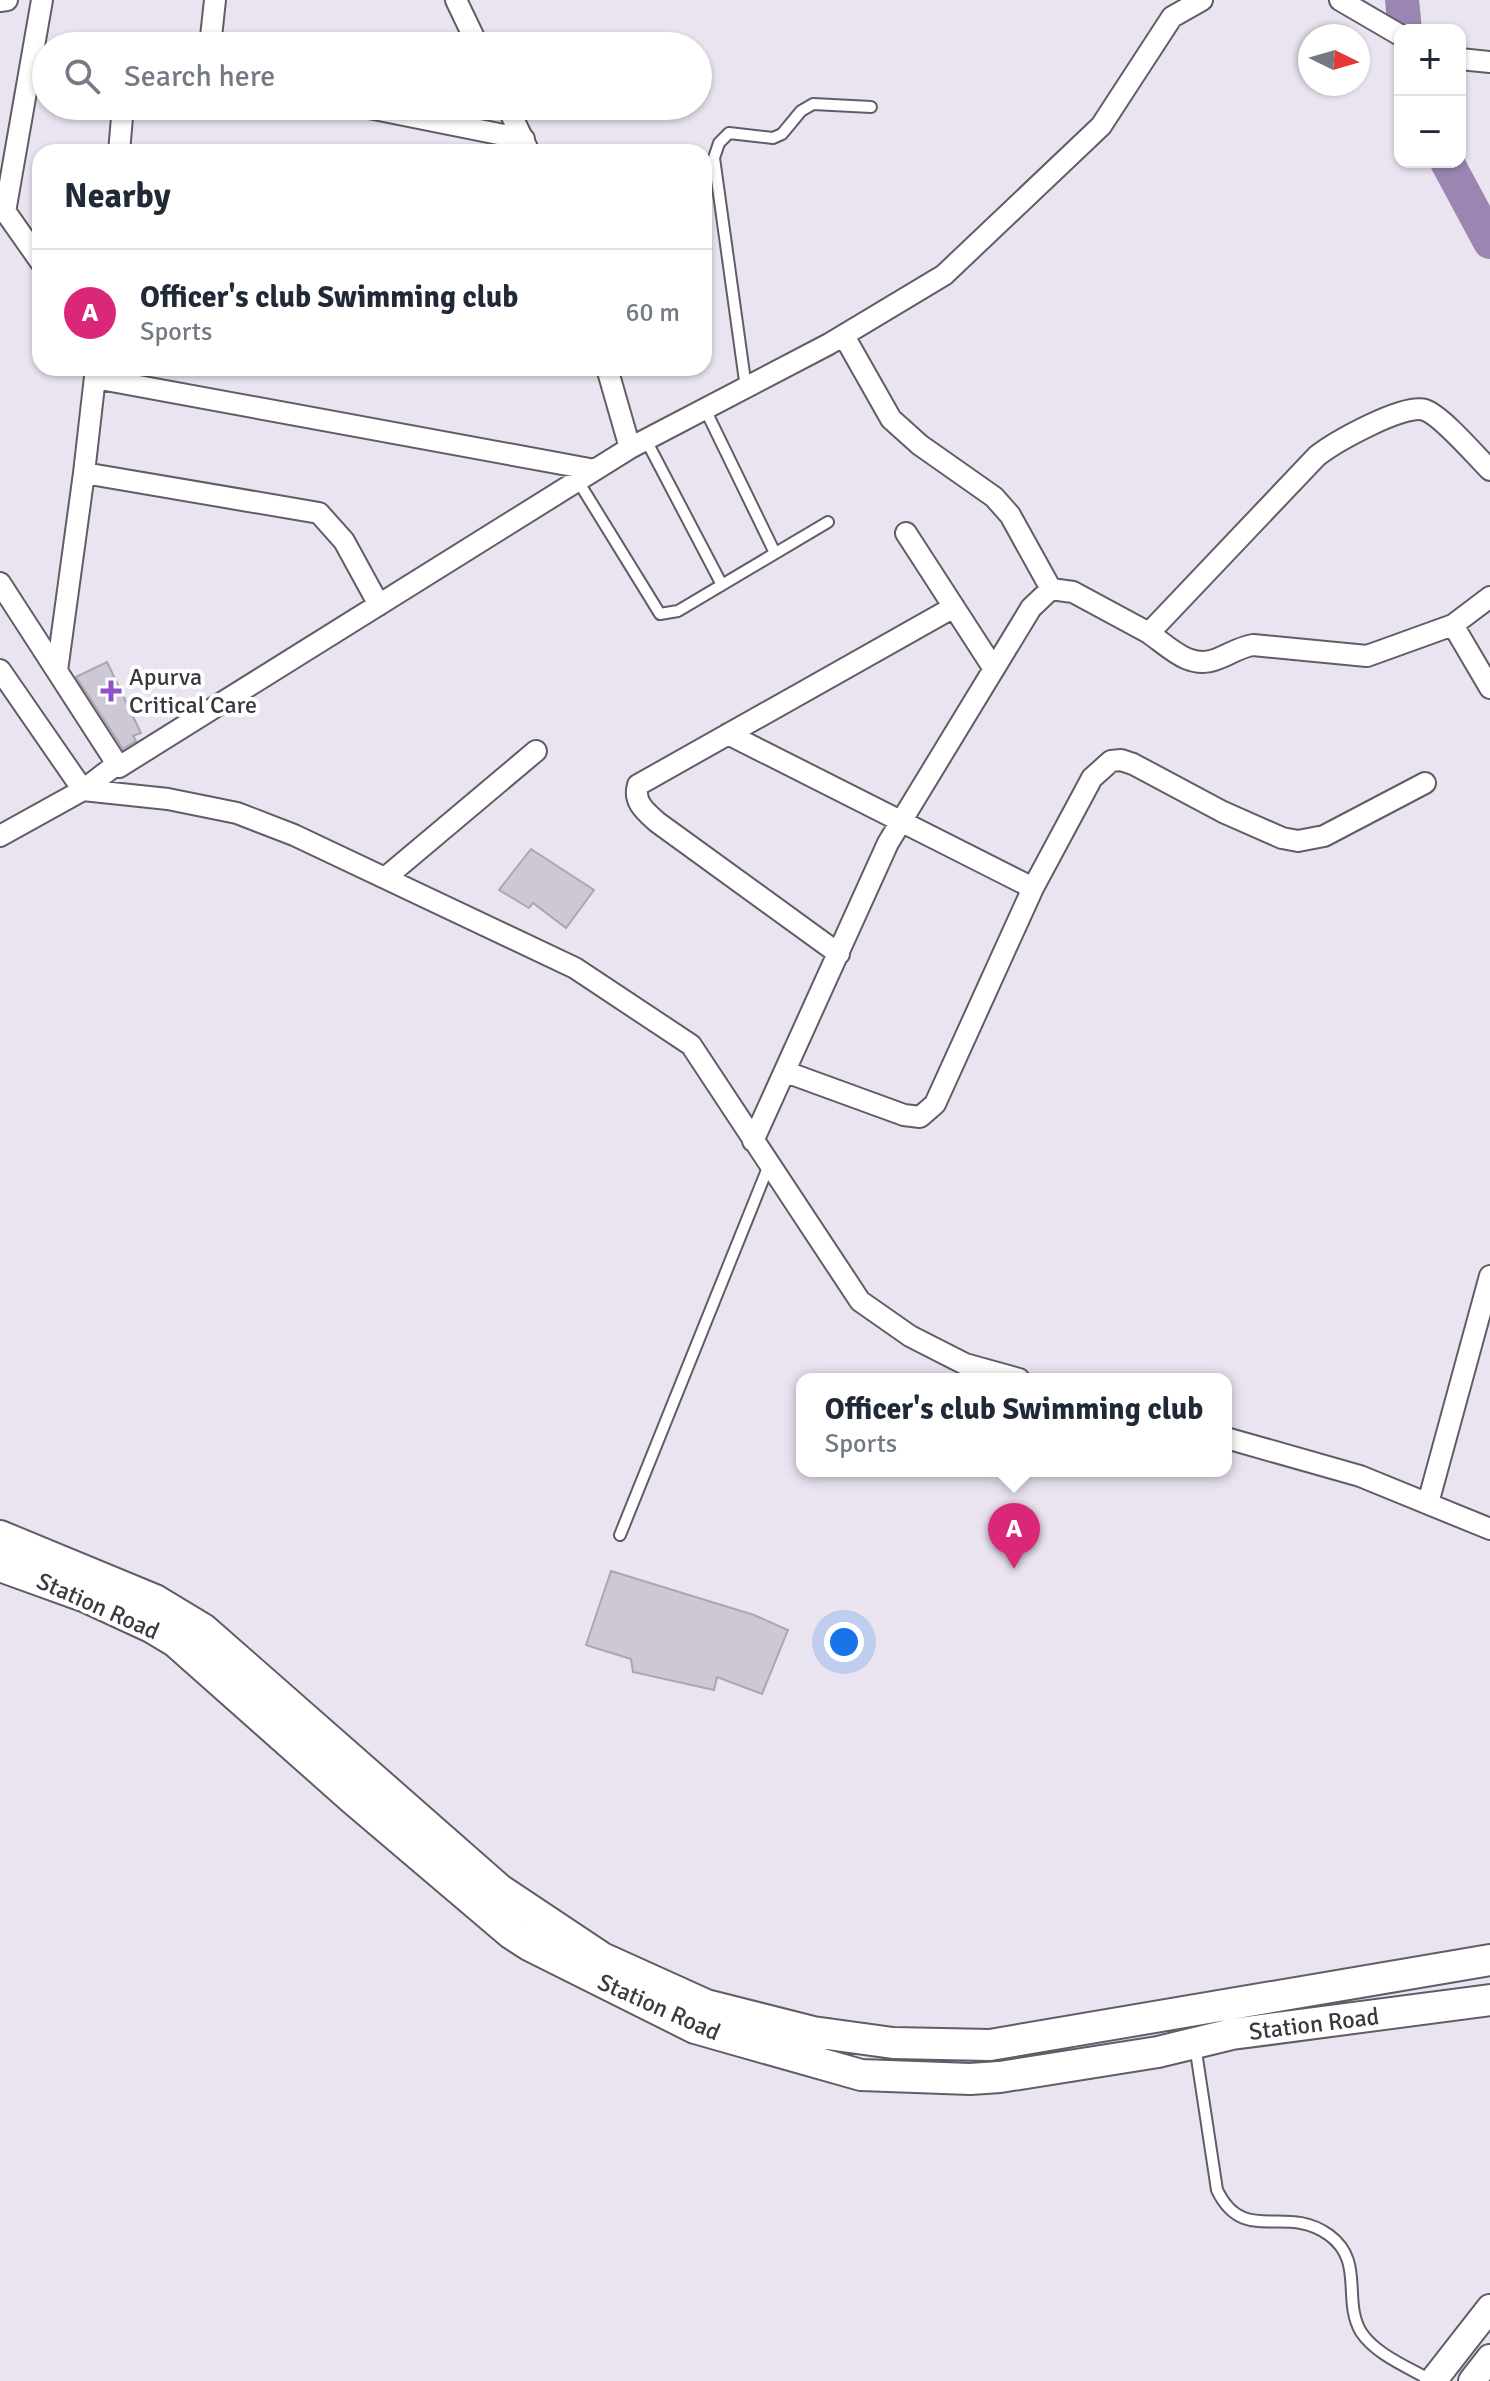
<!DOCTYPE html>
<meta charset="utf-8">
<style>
:root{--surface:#fff;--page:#f2f2f3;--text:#1f2937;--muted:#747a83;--line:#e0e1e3;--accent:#db2777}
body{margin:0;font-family:Signika,sans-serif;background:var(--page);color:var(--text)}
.controls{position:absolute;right:24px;top:24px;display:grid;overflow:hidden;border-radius:16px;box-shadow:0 2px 6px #0004}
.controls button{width:72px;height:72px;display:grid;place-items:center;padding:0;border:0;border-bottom:2px solid var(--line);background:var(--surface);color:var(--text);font:40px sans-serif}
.compass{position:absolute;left:1298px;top:24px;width:72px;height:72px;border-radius:50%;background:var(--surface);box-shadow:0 2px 6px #0004;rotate:95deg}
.you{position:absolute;left:844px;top:1642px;width:28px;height:28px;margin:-20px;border:6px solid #fff;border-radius:50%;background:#1a73e8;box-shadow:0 0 0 12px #1a73e833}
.badge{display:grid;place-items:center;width:52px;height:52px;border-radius:50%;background:var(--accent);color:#fff;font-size:26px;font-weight:700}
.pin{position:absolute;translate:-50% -66px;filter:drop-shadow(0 2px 4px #0008)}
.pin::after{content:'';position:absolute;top:42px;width:28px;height:24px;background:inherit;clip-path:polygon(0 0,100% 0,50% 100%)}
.popup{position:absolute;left:796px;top:1373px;width:436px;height:104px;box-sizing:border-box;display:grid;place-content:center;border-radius:16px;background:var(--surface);filter:drop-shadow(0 2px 6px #0005);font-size:26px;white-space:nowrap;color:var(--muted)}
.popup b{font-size:30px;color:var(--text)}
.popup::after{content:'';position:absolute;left:50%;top:100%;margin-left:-16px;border:16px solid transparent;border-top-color:var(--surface)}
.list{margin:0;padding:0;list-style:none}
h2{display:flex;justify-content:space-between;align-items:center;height:104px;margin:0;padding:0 32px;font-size:34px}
h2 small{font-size:26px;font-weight:400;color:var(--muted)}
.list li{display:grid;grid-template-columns:52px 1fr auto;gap:24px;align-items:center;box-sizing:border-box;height:128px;padding:0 32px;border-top:2px solid var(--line)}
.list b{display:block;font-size:30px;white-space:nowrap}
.list p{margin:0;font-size:26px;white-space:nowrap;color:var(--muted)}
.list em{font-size:26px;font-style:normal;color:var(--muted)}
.icon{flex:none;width:44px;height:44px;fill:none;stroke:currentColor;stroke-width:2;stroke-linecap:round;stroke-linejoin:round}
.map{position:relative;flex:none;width:1490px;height:2381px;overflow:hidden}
.search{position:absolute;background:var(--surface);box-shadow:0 2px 6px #0004;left:32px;top:32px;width:680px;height:88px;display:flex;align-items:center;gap:20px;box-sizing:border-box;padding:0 28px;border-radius:44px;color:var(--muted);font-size:30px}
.panel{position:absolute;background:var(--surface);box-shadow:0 2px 6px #0004;left:32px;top:144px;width:680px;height:232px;border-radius:24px}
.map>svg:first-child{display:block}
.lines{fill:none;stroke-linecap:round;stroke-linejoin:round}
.river{stroke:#9a86b1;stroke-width:34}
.building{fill:#cdc8d4;stroke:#aba6b1;stroke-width:2}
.service-casing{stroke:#615c67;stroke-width:14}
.minor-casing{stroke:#615c67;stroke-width:24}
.tertiary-casing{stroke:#615c67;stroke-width:30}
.secondary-casing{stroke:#615c67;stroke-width:34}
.service{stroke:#fff;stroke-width:10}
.minor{stroke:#fff;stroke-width:20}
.tertiary{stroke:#fff;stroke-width:26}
.secondary{stroke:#fff;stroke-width:30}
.poi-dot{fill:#8f51c8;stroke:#fff;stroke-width:3}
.labels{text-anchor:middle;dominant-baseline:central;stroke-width:8;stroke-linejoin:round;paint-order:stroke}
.poi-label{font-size:24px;fill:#3b393e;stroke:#fff;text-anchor:start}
.street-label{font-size:24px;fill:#3b393e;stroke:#fff}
</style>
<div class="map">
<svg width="1490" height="2381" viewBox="0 0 1490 2381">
<rect width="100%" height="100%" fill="#e9e4f0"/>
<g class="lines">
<!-- river -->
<path class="river" d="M1402,0L1405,30
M1447,162L1490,242"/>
</g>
<!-- building -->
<path class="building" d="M425,106H481L480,117Z
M107,662L141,733L133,736L136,741L123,749L76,677Z
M531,849L594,890L566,928L533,903L529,908L499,890Z
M611,1571L754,1615L788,1630L762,1694L717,1677L714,1690L633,1672L631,1659L586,1645Z"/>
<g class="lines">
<defs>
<path id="service" d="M746,388L714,158L719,143L729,133L773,138L782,134L801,111L813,104L871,107
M705,409L775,553
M646,440L722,585
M578,481L660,614L678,611L828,522
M620,1535L769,1165
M1195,2045L1217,2190C1244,2246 1285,2203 1329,2235C1365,2261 1342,2300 1361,2332C1376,2355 1410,2368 1432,2381"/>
<path id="minor" d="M456,0L478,46
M1340,0L1400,35
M0,1L7,0
M210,46L215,0
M1460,59L1490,62
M359,106L524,139
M507,106L527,148
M119,152L123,106
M0,204L40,261
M5,212L42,0
M844,336L891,419L920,445L994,497L1010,515L1051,589
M607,368L630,448
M95,378L595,470
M84,473L319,513L344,541L379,605
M906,533L994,669
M0,583L117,764
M1453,625L1490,688
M1149,633C1170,648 1190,670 1217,659C1230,654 1240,647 1253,645L1367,656L1453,625L1490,597
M0,670L83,790L168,799L237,813L294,835L575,968L691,1045L860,1301L910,1336L965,1364L1019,1379
M57,671L84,473L96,368
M728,734L1033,888
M0,836L83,790L117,764L119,767L630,448L829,344L944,275L1101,126L1172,17L1202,0
M385,878L536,751
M839,954L657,822C645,811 633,802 638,785L954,607
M786,1072L904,1115L920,1117L935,1104L1033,888L1092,778L1111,761L1121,760L1133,764L1223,812L1282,838L1298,841L1324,836L1425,783
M753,1141L888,843L1031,608L1051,589L1073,592L1149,633L1317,456C1335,442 1404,403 1425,410C1442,416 1476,456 1490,470
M1226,1438L1360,1476L1490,1529
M1428,1503L1490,1276"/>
<path id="tertiary" d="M1433,2381L1490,2308
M1472,2381L1490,2358"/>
<path id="secondary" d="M0,1536L155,1600L203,1629L500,1890L602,1958L706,2005L813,2032L893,2043L990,2045L1490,1960
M0,1566L86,1597L151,1627L176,1642L353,1799L512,1934L529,1945L695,2028L861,2075L970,2079L1000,2077L1158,2052L1232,2034L1490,2000"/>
</defs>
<!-- service casing -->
<use href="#service" class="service-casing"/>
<!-- minor casing -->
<use href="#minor" class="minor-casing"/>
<!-- tertiary casing -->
<use href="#tertiary" class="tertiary-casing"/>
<!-- secondary casing -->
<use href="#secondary" class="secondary-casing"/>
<!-- service -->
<use href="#service" class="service"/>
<!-- minor -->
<use href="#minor" class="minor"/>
<!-- tertiary -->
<use href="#tertiary" class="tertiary"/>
<!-- secondary -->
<use href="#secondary" class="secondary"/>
</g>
<!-- markers -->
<path class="poi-dot" d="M107 679h8v8h8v8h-8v8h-8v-8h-8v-8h8z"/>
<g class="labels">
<!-- poi labels -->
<g class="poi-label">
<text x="129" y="677">Apurva<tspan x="129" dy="28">Critical Care</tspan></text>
</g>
<!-- street labels -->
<g class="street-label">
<text transform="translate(98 1606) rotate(24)">Station Road</text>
<text transform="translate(659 2007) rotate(24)">Station Road</text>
<text transform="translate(1314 2024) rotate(-7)">Station Road</text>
</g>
</g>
</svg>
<div class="controls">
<button>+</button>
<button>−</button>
</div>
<svg class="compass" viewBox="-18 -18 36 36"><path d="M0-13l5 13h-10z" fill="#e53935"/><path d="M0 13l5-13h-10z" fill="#747a83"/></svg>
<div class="you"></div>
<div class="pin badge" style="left:1014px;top:1569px">A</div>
<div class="popup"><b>Officer's club Swimming club</b>Sports</div>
<div class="search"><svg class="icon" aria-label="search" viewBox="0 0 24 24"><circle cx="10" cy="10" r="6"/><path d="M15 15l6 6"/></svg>Search here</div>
<section class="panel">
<h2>Nearby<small></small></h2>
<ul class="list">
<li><span class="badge">A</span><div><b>Officer's club Swimming club</b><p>Sports</p></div><em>60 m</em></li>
</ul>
</section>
</div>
